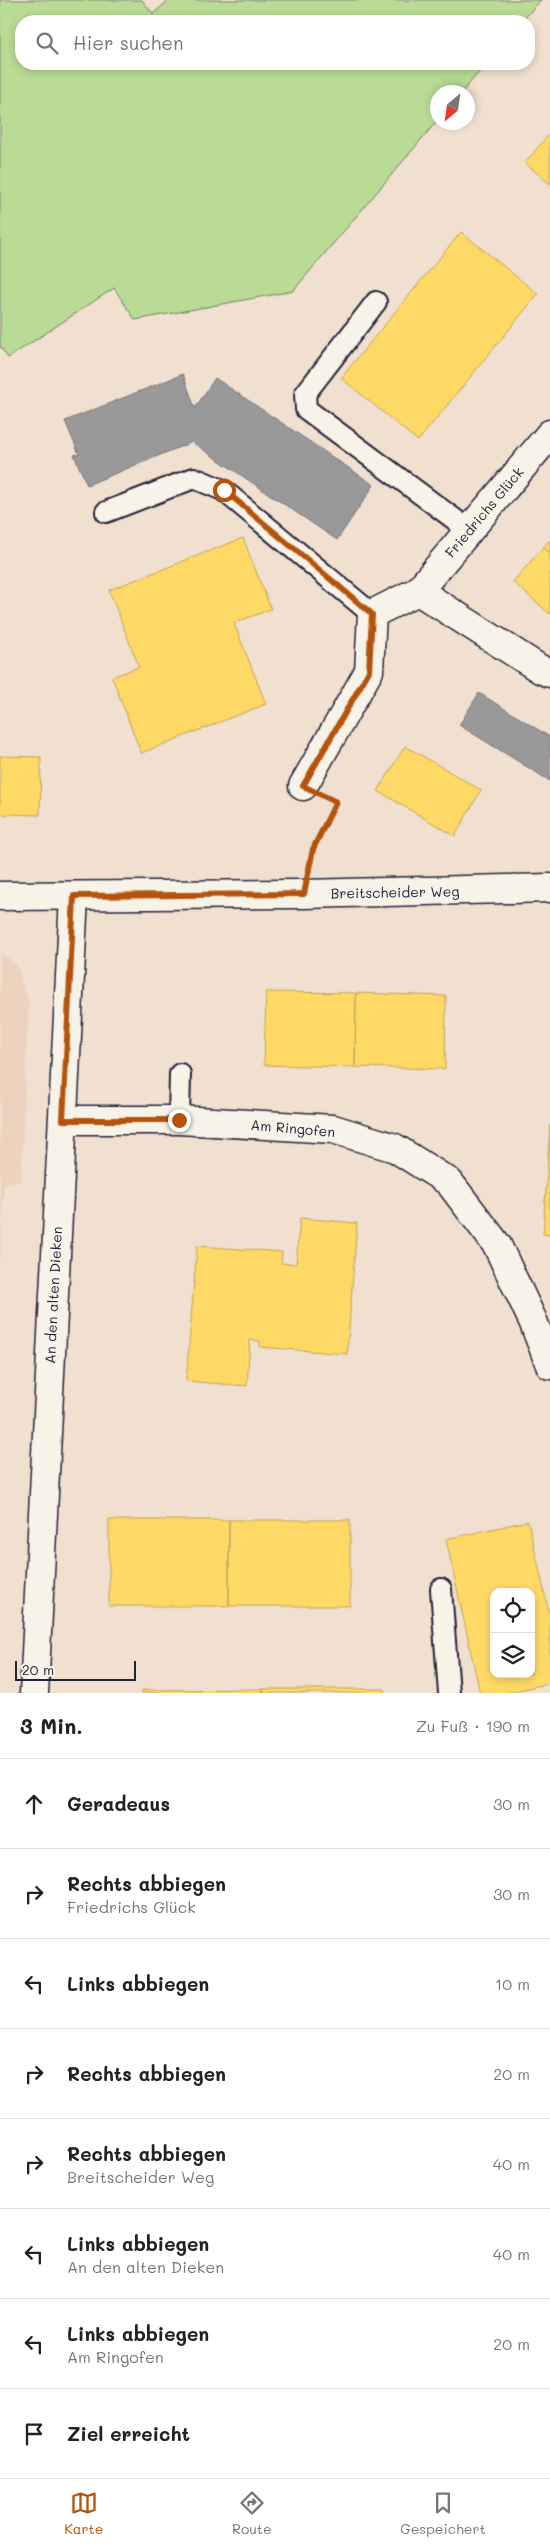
<!DOCTYPE html>
<html lang="de">
<meta charset="utf-8">
<style>
:root{--surface:#fff;--page:#f2f2f2;--text:#222;--muted:#767676;--line:#e0e0e0;--accent:#b45309}
body{margin:0;font-family:Mali,sans-serif;background:var(--page);color:var(--text)}
.controls{position:absolute;right:15px;bottom:15px;display:grid;overflow:hidden;border-radius:10px;box-shadow:0 2px 8px #0003}
.controls button{width:45px;height:45px;display:grid;place-items:center;padding:0;border:0;border-bottom:1px solid var(--line);background:var(--surface);color:var(--text);font:25px sans-serif}
.compass{position:absolute;left:430px;top:85px;width:45px;height:45px;border-radius:50%;background:var(--surface);box-shadow:0 2px 8px #0003;rotate:209deg}
.scale{position:absolute;left:15px;bottom:12px;width:121px;box-sizing:border-box;padding-left:5px;border:2px solid #22223b;border-top:0;font-size:14px;line-height:18px;white-space:nowrap;color:#22223b;-webkit-text-stroke:4px #f7f3e8;paint-order:stroke}
.stop{position:absolute;width:15px;height:15px;margin:-11px;border:4px solid #b45309;border-radius:50%;background:#fff}
.stop.end{background:#b45309;border-color:#fff;box-shadow:0 1px 5px #0008}
.list{margin:0;padding:0;list-style:none}
h2{display:flex;justify-content:space-between;align-items:center;height:65px;margin:0;padding:0 20px;font-size:21px}
h2 small{font-size:16px;font-weight:400;color:var(--muted)}
.list li{display:grid;grid-template-columns:32px 1fr auto;gap:15px;align-items:center;box-sizing:border-box;height:90px;padding:0 20px;border-top:1px solid var(--line)}
.list b{display:block;font-size:19px;white-space:nowrap}
.list p{margin:0;font-size:16px;white-space:nowrap;color:var(--muted)}
.list em{font-size:16px;font-style:normal;color:var(--muted)}
.icon{flex:none;width:28px;height:28px;fill:none;stroke:currentColor;stroke-width:2;stroke-linecap:round;stroke-linejoin:round}
.map{position:relative;flex:none;width:550px;height:1693px;overflow:hidden}
.search{position:absolute;background:var(--surface);box-shadow:0 2px 8px #0003;left:15px;right:15px;top:15px;height:55px;display:flex;align-items:center;gap:12px;box-sizing:border-box;padding:0 18px;border-radius:20px;color:var(--muted);font-size:19px}
.sheet{height:785px;background:var(--surface)}
nav{display:flex;justify-content:space-around;align-items:center;box-sizing:border-box;height:70px;border-top:1px solid var(--line);background:var(--surface);font-size:14px;color:var(--muted)}
nav a{display:grid;justify-items:center;gap:2px}
nav .on{color:var(--accent)}
.map>svg:first-child{display:block}
.built{fill:#edd3be}
.green{fill:#b9db95;stroke:#6e7e68}
.homes{fill:#ffd966;stroke:#bda259;fill-rule:evenodd}
.industry{fill:#999;stroke:#75757d}
.lines{fill:none;stroke-linecap:round;stroke-linejoin:round}
.service-casing{stroke:#22223b;stroke-width:24}
.minor-casing{stroke:#22223b;stroke-width:31}
.secondary-casing{stroke:#22223b;stroke-width:31}
.path{stroke:#22223b;stroke-width:3;stroke-dasharray:4 4;stroke-linecap:butt}
.service{stroke:#f7f3e8;stroke-width:20}
.minor{stroke:#f7f3e8;stroke-width:28}
.secondary{stroke:#f7f3e8;stroke-width:28}
.route{stroke:#b45309;stroke-width:6}
.labels{text-anchor:middle;dominant-baseline:central;stroke-width:5;stroke-linejoin:round;paint-order:stroke}
.street-label{font-size:14px;fill:#22223b;stroke:#f7f3e8}
</style>
<div class="map">
<svg width="550" height="1693" viewBox="0 0 550 1693">
<rect width="100%" height="100%" fill="#f1e0cf"/>
<filter id="ink" filterUnits="userSpaceOnUse"><feTurbulence type="fractalNoise" baseFrequency=".02" numOctaves="2"/><feDisplacementMap in="SourceGraphic" scale="10" xChannelSelector="R" yChannelSelector="G"/><feConvolveMatrix kernelMatrix="1 2 1 2 8 2 1 2 1" color-interpolation-filters="sRGB"/></filter>
<g filter="url(#ink)">
<!-- built -->
<path class="built" d="M0,953L16,963L29,1003L21,1181L4,1183L0,1266Z"/>
<!-- green -->
<path class="green" d="M0,0H142L153,14L169,0H541L522,21H21V64H486L462,92H438L437,121L293,291L135,320L114,288L8,358L0,346Z"/>
<!-- homes -->
<path class="homes" d="M550,133V184L525,163Z
M461,232L538,294L418,441L341,378Z
M243,538L271,609L234,623L266,704L141,753L112,677L139,667L109,590Z
M550,540V553L543,547Z
M543,547L550,553V614L513,582Z
M405,746L481,790L455,836L378,791Z
M0,756L41,757L40,815L0,814Z
M266,992L356,993L355,1067L264,1065Z
M356,993L446,996L445,1069L355,1067Z
M550,1125V1235L543,1234Z
M300,1218L357,1223L347,1354L260,1347V1341L250,1340L247,1386L186,1381L197,1246L282,1252L281,1263L296,1264Z
M109,1520H229V1606H109Z
M229,1520H350V1606H229Z
M528,1521L550,1617V1683L506,1693H480L446,1539ZM494,1592H531V1674H494Z
M263,1689V1693H142V1690Z
M263,1689H385V1693H263Z"/>
<!-- industry -->
<path class="industry" d="M183,374L195,408L215,378L374,485L337,540L192,442L87,485L74,455L79,454L65,421Z
M479,693L550,737V781L459,725Z"/>
<g class="lines">
<defs>
<path id="service" d="M376,302L305,394L306,409L469,530
M106,512L194,478L223,490L372,614
M179,1120L180,1074
M441,1589L449,1693"/>
<path id="minor" d="M418,591L540,669L550,673
M303,786L369,671L372,614L418,591L550,434
M63,1120H179L333,1129L395,1148L449,1182L497,1245L533,1321L550,1365
M34,1693L74,896"/>
<path id="secondary" d="M0,896L304,894L550,888"/>
</defs>
<!-- service casing -->
<use href="#service" class="service-casing"/>
<!-- minor casing -->
<use href="#minor" class="minor-casing"/>
<!-- secondary casing -->
<use href="#secondary" class="secondary-casing"/>
<!-- path -->
<path class="path" d="M311,860L313,849L334,806"/>
<!-- service -->
<use href="#service" class="service"/>
<!-- minor -->
<use href="#minor" class="minor"/>
<!-- secondary -->
<use href="#secondary" class="secondary"/>
</g>
</g>
<g class="lines" filter="url(#ink)">
<!-- route -->
<path class="route" d="M179,1120H63L74,896L304,894L313,849L336,802L303,786L369,671L372,614L224,490"/>
</g>
<g class="labels">
<!-- street labels -->
<g class="street-label">
<text transform="translate(484 512) rotate(-50)">Friedrichs Glück</text>
<text transform="translate(395 892) rotate(-1)">Breitscheider Weg</text>
<text transform="translate(293 1128) rotate(5)">Am Ringofen</text>
<text transform="translate(53 1295) rotate(-87)">An den alten Dieken</text>
</g>
</g>
</svg>
<div class="controls">
<button><svg class="icon" aria-label="locate" viewBox="0 0 24 24"><circle cx="12" cy="12" r="6"/><path d="M12 2v4M12 18v4M2 12h4M18 12h4"/></svg></button>
<button><svg class="icon" aria-label="layers" viewBox="0 0 24 24"><path d="M12 4l9 5-9 5-9-5zM3 14l9 5 9-5"/></svg></button>
</div>
<svg class="compass" viewBox="-18 -18 36 36"><path d="M0-13l5 13h-10z" fill="#e53935"/><path d="M0 13l5-13h-10z" fill="#767676"/></svg>
<div class="scale">20 m</div>
<div class="stop" style="left:224px;top:490px"></div>
<div class="stop end" style="left:179px;top:1120px"></div>
<div class="search"><svg class="icon" aria-label="search" viewBox="0 0 24 24"><circle cx="10" cy="10" r="6"/><path d="M15 15l6 6"/></svg>Hier suchen</div>
</div>
<section class="sheet">
<h2>3 Min.<small>Zu Fuß · 190 m</small></h2>
<ul class="list">
<li><svg class="icon" aria-label="ahead" viewBox="0 0 24 24"><path d="M12 20V5M6 11l6-6 6 6"/></svg><div><b>Geradeaus</b></div><em>30 m</em></li>
<li><svg class="icon" aria-label="right" viewBox="0 0 24 24"><path d="M7 20v-9h11M14 6l5 5-5 5"/></svg><div><b>Rechts abbiegen</b><p>Friedrichs Glück</p></div><em>30 m</em></li>
<li><svg class="icon" aria-label="left" viewBox="0 0 24 24"><path d="M17 20v-9H6M10 6l-5 5 5 5"/></svg><div><b>Links abbiegen</b></div><em>10 m</em></li>
<li><svg class="icon" aria-label="right" viewBox="0 0 24 24"><path d="M7 20v-9h11M14 6l5 5-5 5"/></svg><div><b>Rechts abbiegen</b></div><em>20 m</em></li>
<li><svg class="icon" aria-label="right" viewBox="0 0 24 24"><path d="M7 20v-9h11M14 6l5 5-5 5"/></svg><div><b>Rechts abbiegen</b><p>Breitscheider Weg</p></div><em>40 m</em></li>
<li><svg class="icon" aria-label="left" viewBox="0 0 24 24"><path d="M17 20v-9H6M10 6l-5 5 5 5"/></svg><div><b>Links abbiegen</b><p>An den alten Dieken</p></div><em>40 m</em></li>
<li><svg class="icon" aria-label="left" viewBox="0 0 24 24"><path d="M17 20v-9H6M10 6l-5 5 5 5"/></svg><div><b>Links abbiegen</b><p>Am Ringofen</p></div><em>20 m</em></li>
<li><svg class="icon" aria-label="arrive" viewBox="0 0 24 24"><path d="M6 21V4h12l-3 4 3 4H6"/></svg><div><b>Ziel erreicht</b></div></li>
</ul>
</section>
<nav>
<a class="on"><svg class="icon" aria-label="map" viewBox="0 0 24 24"><path d="M3 6l6-2 6 2 6-2v14l-6 2-6-2-6 2zM9 4v14M15 6v14"/></svg>Karte</a>
<a><svg class="icon" aria-label="directions" viewBox="0 0 24 24"><path d="M12 3l9 9-9 9-9-9zM9 14v-3h6M13 9l2 2-2 2"/></svg>Route</a>
<a><svg class="icon" aria-label="saved" viewBox="0 0 24 24"><path d="M7 4h10v16l-5-4-5 4z"/></svg>Gespeichert</a>
</nav>
